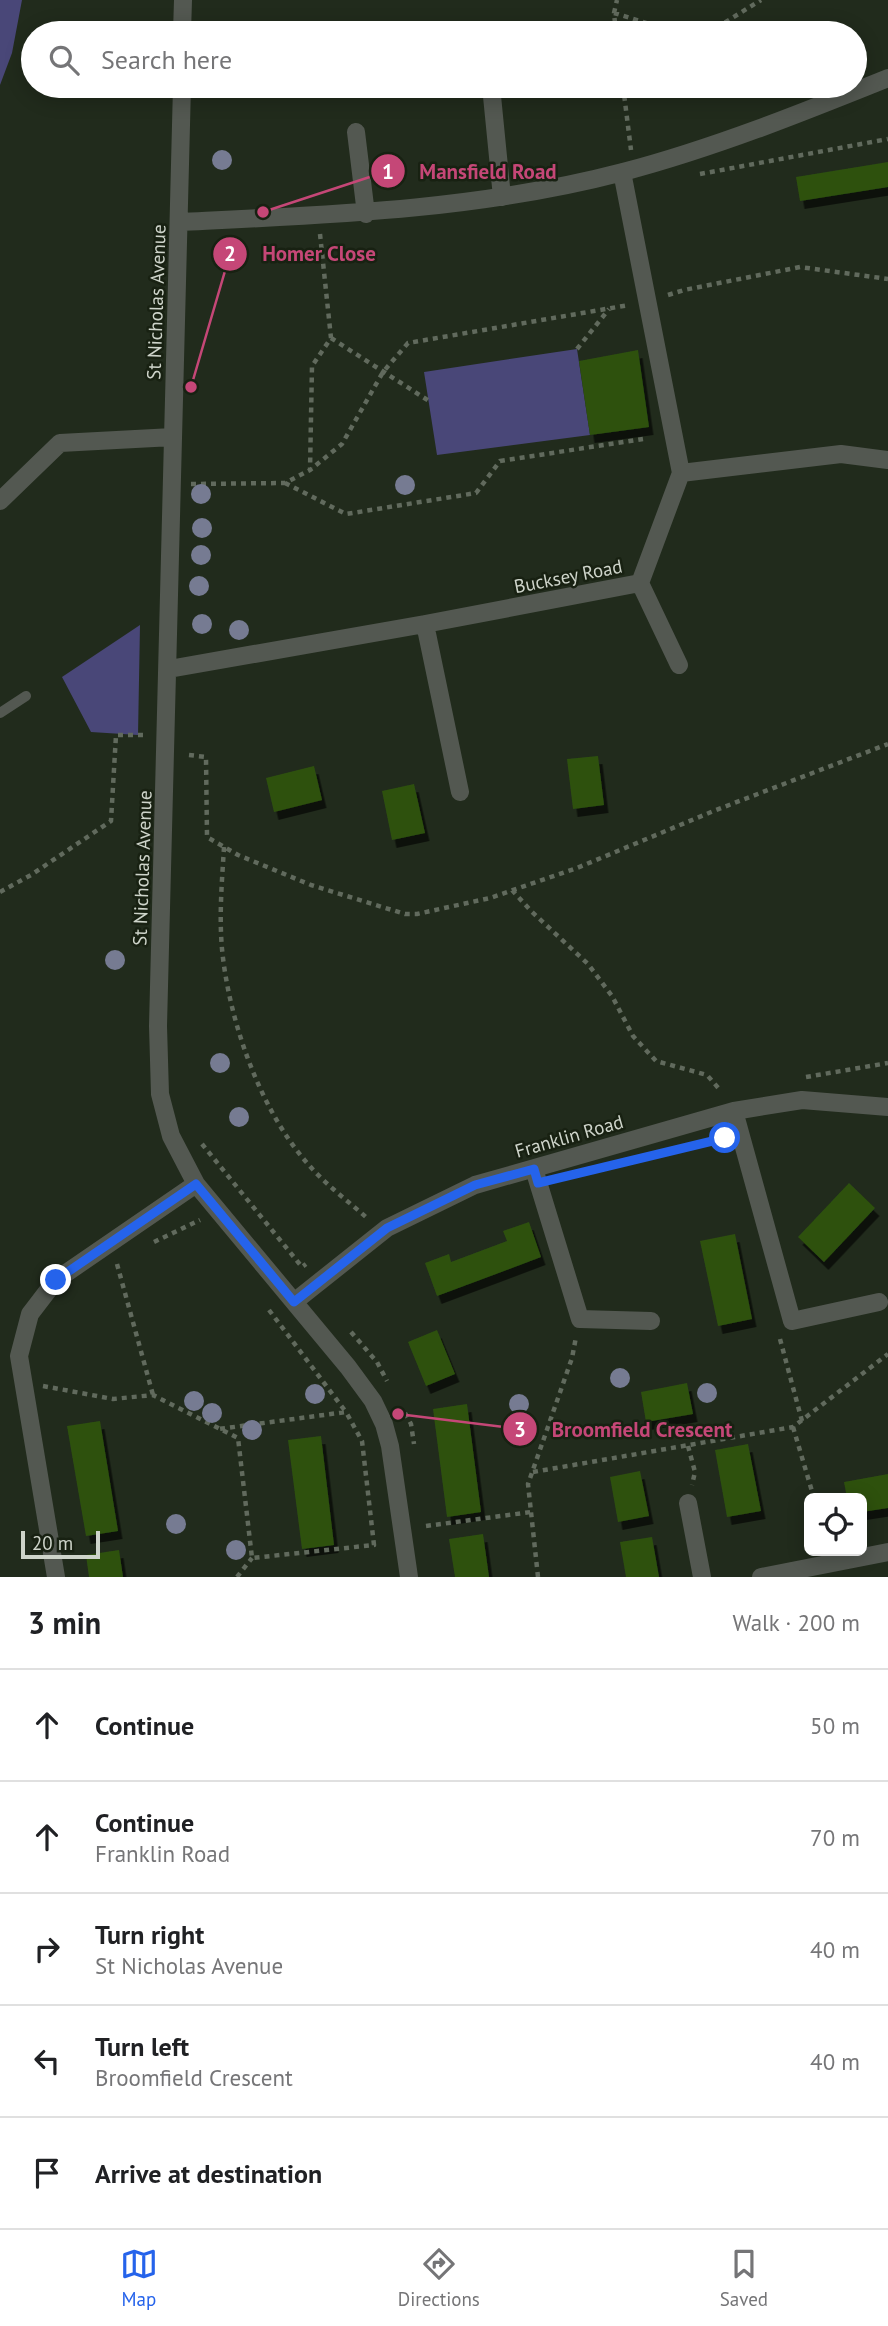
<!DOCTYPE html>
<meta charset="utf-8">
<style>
:root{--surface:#fff;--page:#f6f6f6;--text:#202124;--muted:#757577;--line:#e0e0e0;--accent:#2563eb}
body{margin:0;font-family:"PT Sans",sans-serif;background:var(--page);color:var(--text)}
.controls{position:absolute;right:21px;bottom:21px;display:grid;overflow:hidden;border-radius:10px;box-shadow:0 4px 18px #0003}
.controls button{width:63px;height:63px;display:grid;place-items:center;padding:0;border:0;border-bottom:2px solid var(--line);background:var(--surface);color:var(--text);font:35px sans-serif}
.scale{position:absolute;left:21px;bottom:18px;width:79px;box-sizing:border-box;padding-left:7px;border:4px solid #ced4ca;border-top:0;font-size:19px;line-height:24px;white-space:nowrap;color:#ced4ca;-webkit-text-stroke:5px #182112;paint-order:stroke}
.stop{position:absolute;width:21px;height:21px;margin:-16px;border:5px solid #2563eb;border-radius:50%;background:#fff}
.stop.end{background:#2563eb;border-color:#fff;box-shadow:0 2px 7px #0008}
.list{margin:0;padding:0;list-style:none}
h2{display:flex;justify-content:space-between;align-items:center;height:91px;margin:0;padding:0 28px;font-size:30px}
h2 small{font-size:23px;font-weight:400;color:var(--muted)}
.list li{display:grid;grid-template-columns:46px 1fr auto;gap:21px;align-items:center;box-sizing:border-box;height:112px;padding:0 28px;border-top:2px solid var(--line)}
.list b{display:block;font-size:26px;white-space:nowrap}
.list p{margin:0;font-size:23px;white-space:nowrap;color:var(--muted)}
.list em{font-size:23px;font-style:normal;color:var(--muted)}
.icon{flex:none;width:38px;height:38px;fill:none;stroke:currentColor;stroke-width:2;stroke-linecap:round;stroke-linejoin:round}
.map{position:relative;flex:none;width:888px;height:1577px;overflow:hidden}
.search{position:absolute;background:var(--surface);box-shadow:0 4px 18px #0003;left:21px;right:21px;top:21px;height:77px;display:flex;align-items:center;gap:18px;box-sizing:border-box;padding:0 24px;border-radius:38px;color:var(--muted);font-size:26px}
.sheet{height:651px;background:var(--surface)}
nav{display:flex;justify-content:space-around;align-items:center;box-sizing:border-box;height:98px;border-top:2px solid var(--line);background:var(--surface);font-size:19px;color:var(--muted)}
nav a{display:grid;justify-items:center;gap:4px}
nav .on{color:var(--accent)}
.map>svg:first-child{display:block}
.green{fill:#494778}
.building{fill:#2d5110;filter:url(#shadow)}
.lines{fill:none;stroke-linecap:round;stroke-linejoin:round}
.path{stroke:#616a5d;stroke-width:4.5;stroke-dasharray:5 5;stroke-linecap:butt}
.service{stroke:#535851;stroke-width:10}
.minor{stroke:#535851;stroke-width:18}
.tree{fill:#767b92}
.route{stroke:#2563eb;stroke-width:9}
.labels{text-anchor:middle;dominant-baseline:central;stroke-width:5;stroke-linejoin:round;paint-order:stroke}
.street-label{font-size:19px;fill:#ced4ca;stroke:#182112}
.leader{fill:none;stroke:#c54777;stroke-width:2.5}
.callout-dot{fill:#c54777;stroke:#182112;stroke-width:2.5}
.mark-label{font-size:21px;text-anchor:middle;font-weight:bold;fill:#fff}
.callout-label{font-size:21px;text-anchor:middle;font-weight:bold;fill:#c54777;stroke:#182112;stroke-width:5;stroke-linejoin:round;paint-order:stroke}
</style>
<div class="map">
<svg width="888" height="1577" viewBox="0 0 888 1577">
<defs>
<filter id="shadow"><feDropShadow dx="4.5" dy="8" stdDeviation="0" flood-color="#0009"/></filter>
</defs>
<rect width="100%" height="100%" fill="#212b1c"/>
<!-- green -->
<path class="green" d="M0,0H22L12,53L0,85Z
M577,349L590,435L437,455L424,372Z
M140,625L138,735L91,732L62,677Z"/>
<!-- building -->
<path class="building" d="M888,162V187L800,201L796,177Z
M638,350L649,427L590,435L579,361Z
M598,756L604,805L573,809L567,759Z
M314,766L322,800L274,812L266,778Z
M414,784L425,833L392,840L382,791Z
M849,1183L875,1208L824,1262L798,1237Z
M529,1222L541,1257L437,1296L425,1263L449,1254L451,1262L507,1241L503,1231Z
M735,1234L752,1319L718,1326L700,1241Z
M437,1330L455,1374L426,1386L408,1342Z
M687,1383L693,1414L646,1422L641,1392Z
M467,1404L481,1512L447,1517L433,1409Z
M100,1421L118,1531L86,1536L67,1426Z
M321,1436L334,1545L302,1549L288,1440Z
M748,1444L761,1511L727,1517L715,1450Z
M640,1471L649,1516L618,1522L610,1477Z
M888,1474V1508L862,1512V1498H847L844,1482Z
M483,1534L489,1577H455L449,1539Z
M652,1537L659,1577H626L620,1542Z
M119,1550L123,1577H89L86,1555Z"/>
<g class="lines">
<!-- path -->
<path class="path" d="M614,13L679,33
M616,33L614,13L617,0
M708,33L761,0
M623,86L631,150
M700,174L888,139
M320,234L331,338L312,366L310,470L342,444L383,372L408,343L629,305
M668,295L684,290L800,267L888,279
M331,338L429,401
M577,349L609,309
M285,483L346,514L476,493L500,461L643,439
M191,484L285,483L310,470
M189,755L206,757L207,837L238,855L311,885L405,914H417L490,898L577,868L716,810L888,744
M224,847C222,881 219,915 222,949C229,1021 260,1110 308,1164C325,1184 348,1201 367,1218
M512,890L531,911L588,964L612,996L633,1036L656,1061L707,1075L721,1091
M0,892L31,875L111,821L116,735H145
M806,1077L888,1063
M202,1144L302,1267L306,1264
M154,1242L200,1220
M117,1264L153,1395
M269,1310L346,1412
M351,1332L377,1362L387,1381
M780,1339L802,1421
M43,1386L113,1399L153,1395L238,1438L252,1558L374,1545L362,1441L346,1412L219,1429
M405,1413L411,1424L414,1444
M793,1427L814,1498
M688,1446L695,1472L692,1485
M533,1472L793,1427L888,1354
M426,1526L531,1512
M237,1577L252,1558
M538,1577L528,1484L572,1358L576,1337"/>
<!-- service -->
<path class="service" d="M0,713L26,696"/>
<!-- minor -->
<path class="minor" d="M182,33L183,0
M182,86L158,1026L160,1094L171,1136L196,1184L348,1367L373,1401L384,1424L390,1446L409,1577
M491,86L502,197
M356,132L366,214
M180,222C328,215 478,210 623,172C714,148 801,113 888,78
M681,473L841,454L888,460
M0,501L60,443L173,437
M640,583L679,665
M425,624L460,792
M169,669L425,624L640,583L681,473L622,172
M734,1111L792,1321L879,1302
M534,1169L580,1319L651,1321
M294,1302L387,1228L475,1185L734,1111L802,1100L888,1107
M688,1503L702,1577
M56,1577L19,1356L30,1314L56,1280L196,1184
M761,1577L888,1552"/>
</g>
<!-- trees -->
<g class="tree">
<circle cx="222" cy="160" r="10"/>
<circle cx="405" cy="485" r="10"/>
<circle cx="201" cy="494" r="10"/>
<circle cx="202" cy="528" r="10"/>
<circle cx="201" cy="555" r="10"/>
<circle cx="199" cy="586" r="10"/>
<circle cx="202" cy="624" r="10"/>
<circle cx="239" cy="630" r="10"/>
<circle cx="115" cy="960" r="10"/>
<circle cx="220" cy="1063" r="10"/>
<circle cx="239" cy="1117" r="10"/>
<circle cx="620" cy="1378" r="10"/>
<circle cx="707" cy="1393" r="10"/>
<circle cx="315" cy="1394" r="10"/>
<circle cx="194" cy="1401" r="10"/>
<circle cx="519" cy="1404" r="10"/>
<circle cx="212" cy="1413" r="10"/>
<circle cx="252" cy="1430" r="10"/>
<circle cx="176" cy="1524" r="10"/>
<circle cx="236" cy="1550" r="10"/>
</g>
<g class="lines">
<!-- route -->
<path class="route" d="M56,1280L196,1184L294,1302L387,1228L475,1185L534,1169L538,1183L725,1138"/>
</g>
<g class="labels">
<!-- street labels -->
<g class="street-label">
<text transform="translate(156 302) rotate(-88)">St Nicholas Avenue</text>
<text transform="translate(568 576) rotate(-11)">Bucksey Road</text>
<text transform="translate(142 868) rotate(-88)">St Nicholas Avenue</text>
<text transform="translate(569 1136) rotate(-16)">Franklin Road</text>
</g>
</g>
<!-- callouts -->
<path class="leader" d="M263 212L388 171M191 387L230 254M398 1414L520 1429"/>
<g class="callout-dot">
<circle cx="263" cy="212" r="7"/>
<circle cx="191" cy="387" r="7"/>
<circle cx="398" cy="1414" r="7"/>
<circle cx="388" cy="171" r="18"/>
<circle cx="230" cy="254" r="18"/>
<circle cx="520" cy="1429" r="18"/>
</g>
<g class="mark-label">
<text x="388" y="179">1</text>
<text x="230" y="261">2</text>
<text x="520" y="1437">3</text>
</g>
<g class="callout-label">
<text x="488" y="179">Mansfield Road</text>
<text x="319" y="261">Homer Close</text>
<text x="642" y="1437">Broomfield Crescent</text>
</g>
</svg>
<div class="controls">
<button><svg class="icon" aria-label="locate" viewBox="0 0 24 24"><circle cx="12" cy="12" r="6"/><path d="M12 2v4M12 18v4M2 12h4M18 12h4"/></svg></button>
</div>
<div class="scale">20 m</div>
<div class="stop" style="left:725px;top:1138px"></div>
<div class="stop end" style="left:56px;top:1280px"></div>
<div class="search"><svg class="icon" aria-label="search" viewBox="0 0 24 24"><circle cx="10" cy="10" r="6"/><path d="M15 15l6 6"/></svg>Search here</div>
</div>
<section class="sheet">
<h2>3 min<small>Walk · 200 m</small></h2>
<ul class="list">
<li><svg class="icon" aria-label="ahead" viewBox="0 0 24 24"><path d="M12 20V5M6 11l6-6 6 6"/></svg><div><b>Continue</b></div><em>50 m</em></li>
<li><svg class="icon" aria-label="ahead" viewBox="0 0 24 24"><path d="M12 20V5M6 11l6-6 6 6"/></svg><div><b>Continue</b><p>Franklin Road</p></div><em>70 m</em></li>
<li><svg class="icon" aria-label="right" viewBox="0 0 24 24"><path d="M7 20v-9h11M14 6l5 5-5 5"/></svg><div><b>Turn right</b><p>St Nicholas Avenue</p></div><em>40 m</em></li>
<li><svg class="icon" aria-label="left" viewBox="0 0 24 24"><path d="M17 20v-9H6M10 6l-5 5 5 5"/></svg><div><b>Turn left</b><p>Broomfield Crescent</p></div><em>40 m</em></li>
<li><svg class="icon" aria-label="arrive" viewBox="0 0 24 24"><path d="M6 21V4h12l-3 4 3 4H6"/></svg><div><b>Arrive at destination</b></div></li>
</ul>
</section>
<nav>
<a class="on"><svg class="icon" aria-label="map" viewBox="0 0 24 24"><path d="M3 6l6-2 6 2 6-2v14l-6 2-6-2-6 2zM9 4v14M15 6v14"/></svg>Map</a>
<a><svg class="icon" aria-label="directions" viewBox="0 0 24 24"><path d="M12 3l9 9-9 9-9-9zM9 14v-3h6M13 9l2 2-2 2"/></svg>Directions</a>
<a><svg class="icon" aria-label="saved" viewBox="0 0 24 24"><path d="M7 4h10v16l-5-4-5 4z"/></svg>Saved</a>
</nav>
